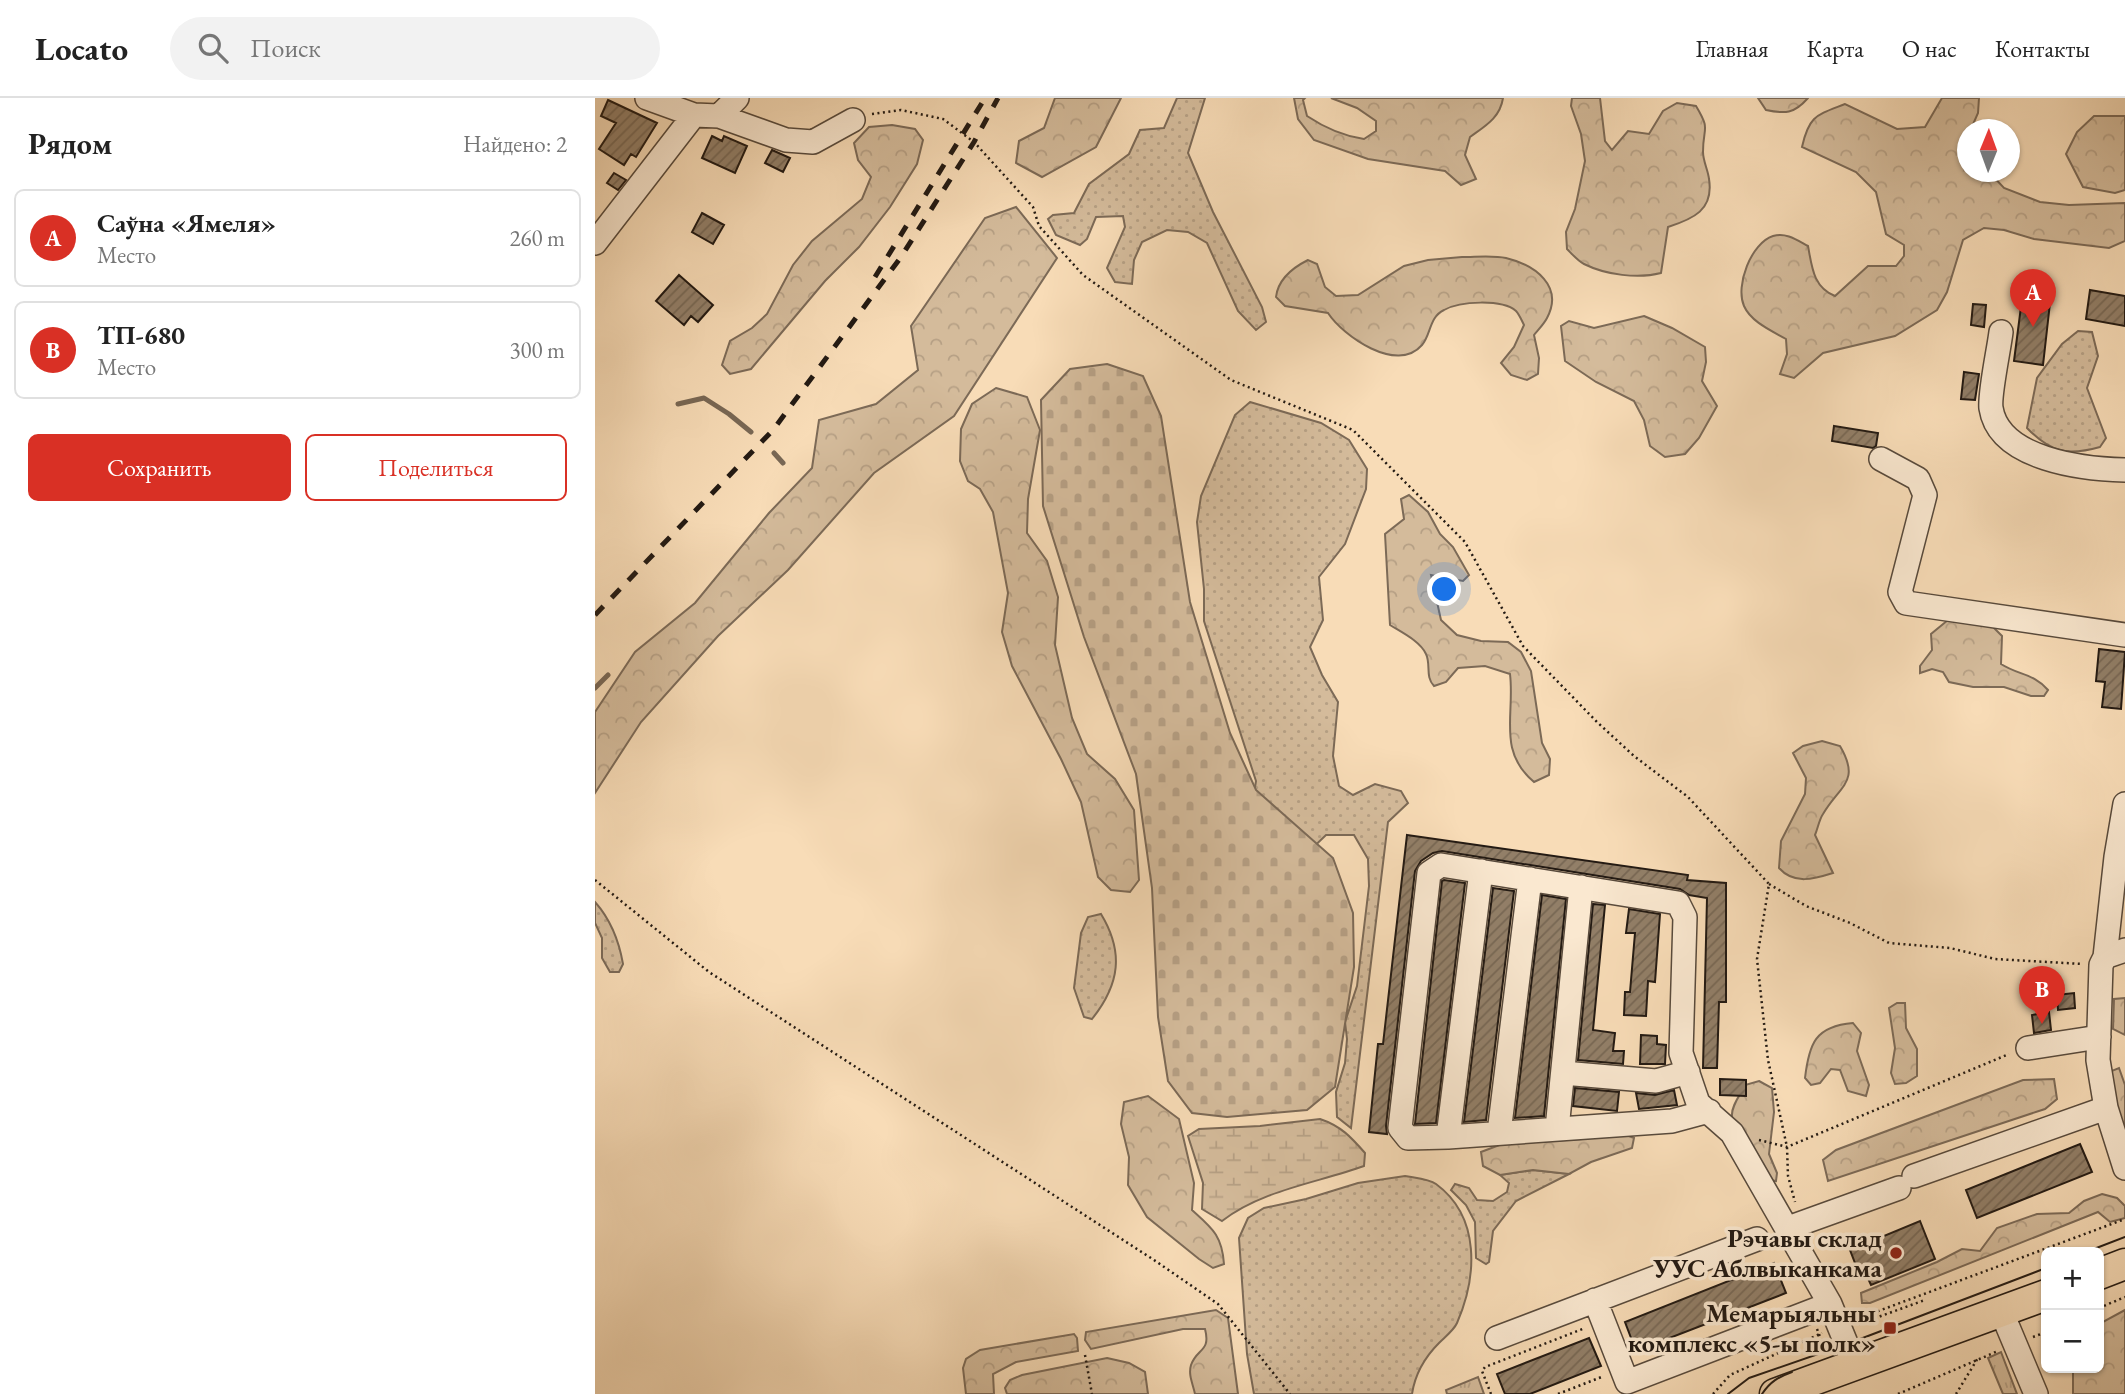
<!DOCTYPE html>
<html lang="ru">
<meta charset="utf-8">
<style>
:root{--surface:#fff;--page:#f2f2f2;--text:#222;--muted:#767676;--line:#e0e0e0;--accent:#d93025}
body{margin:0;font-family:"EB Garamond",serif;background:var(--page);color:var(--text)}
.controls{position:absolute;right:21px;bottom:21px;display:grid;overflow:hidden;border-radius:10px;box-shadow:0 2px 5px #0004}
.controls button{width:63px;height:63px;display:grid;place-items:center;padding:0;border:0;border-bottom:2px solid var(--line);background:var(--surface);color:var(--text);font:35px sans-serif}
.compass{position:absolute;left:1362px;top:21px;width:63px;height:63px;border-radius:50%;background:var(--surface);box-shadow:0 2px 5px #0004;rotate:1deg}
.you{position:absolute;left:850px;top:492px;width:24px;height:24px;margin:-18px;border:5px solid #fff;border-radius:50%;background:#1a73e8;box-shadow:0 0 0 10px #1a73e833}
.badge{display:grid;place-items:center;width:46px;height:46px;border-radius:50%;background:var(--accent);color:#fff;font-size:23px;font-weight:700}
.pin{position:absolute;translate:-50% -58px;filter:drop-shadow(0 2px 4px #0008)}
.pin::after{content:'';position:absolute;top:37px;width:24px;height:21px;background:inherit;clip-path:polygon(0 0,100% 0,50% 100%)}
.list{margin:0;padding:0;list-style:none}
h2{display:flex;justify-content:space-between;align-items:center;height:91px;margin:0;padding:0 28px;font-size:30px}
h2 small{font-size:23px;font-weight:400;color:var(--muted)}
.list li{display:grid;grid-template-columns:46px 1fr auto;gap:21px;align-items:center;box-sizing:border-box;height:98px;margin:0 14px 14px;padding:0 14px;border:2px solid var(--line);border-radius:10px}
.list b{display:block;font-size:26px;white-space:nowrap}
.list p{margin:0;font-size:23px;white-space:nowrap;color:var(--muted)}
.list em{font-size:23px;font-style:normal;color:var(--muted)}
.actions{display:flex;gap:14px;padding:21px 28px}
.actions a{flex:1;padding:16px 0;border:2px solid var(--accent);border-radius:10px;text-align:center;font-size:24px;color:var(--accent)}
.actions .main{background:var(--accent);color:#fff}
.icon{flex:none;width:38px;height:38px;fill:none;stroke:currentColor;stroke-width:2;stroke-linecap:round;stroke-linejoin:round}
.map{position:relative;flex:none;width:1530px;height:1296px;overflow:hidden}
header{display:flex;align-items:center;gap:42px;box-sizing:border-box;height:98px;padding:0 35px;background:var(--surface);border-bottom:2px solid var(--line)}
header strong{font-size:33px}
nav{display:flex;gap:38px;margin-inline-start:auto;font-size:24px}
.search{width:490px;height:63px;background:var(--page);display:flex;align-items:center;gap:18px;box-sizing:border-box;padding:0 24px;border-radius:38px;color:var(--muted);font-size:26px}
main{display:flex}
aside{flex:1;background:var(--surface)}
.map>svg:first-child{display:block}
.grass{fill:url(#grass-dots);stroke:#7c6a57;stroke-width:2}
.forest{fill:url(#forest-crowns);stroke:#7c6a57;stroke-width:2}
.wetland{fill:url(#wetland-marsh);stroke:#7c6a57;stroke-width:2}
.cemetery{fill:url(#cemetery-stones);stroke:#7c6a57;stroke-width:2}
.park{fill:url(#park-tufts);stroke:#7c6a57;stroke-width:2}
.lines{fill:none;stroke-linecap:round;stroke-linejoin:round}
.stream{stroke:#786754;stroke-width:5}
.building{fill:url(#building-hatch);stroke:#231a13;stroke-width:2}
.minor-casing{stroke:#584a3c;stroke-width:26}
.major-casing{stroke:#231a13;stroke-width:33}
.path{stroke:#231a13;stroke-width:2.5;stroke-dasharray:2 3.5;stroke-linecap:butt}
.minor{stroke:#fae8d0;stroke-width:23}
.major{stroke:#f8dcb7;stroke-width:30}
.tram{stroke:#231a13;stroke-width:2}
.rail{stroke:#231a13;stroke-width:5;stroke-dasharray:12 12;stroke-linecap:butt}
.poi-dot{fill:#8f2418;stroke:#fae8d0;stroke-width:2.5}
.labels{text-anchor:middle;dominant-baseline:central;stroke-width:7;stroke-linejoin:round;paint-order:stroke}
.poi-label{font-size:26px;font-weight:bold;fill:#231a13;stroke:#fae8d0;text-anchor:end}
</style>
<header>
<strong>Locato</strong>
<div class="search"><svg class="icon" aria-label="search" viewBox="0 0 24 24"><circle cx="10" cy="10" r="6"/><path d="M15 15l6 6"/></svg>Поиск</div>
<nav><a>Главная</a><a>Карта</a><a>О нас</a><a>Контакты</a></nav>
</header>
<main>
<aside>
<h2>Рядом<small>Найдено: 2</small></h2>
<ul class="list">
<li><span class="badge">A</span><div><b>Саўна «Ямеля»</b><p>Место</p></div><em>260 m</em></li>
<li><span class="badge">B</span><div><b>ТП-680</b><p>Место</p></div><em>300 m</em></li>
</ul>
<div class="actions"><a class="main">Сохранить</a><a>Поделиться</a></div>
</aside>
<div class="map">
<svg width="1530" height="1296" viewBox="0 0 1530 1296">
<defs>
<pattern id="grass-dots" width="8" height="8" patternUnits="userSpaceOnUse" patternTransform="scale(1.75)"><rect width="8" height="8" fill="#d4bb9b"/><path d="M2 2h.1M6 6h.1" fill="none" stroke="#b6a085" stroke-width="1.8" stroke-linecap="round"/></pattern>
<pattern id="forest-crowns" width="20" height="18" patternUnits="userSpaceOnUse" patternTransform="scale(1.75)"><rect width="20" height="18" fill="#d4bb9b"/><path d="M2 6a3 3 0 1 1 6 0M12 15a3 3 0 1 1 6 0" fill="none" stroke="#b6a085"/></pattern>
<pattern id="wetland-marsh" width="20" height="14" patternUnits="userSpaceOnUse" patternTransform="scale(1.75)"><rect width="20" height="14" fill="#d4bb9b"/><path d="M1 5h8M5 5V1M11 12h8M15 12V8" fill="none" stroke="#b6a085"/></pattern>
<pattern id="cemetery-stones" width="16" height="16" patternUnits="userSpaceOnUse" patternTransform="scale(1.75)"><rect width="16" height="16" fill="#d4bb9b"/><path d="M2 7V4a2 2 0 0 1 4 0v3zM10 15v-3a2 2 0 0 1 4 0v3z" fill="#b6a085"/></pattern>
<pattern id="park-tufts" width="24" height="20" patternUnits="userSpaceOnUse" patternTransform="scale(1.75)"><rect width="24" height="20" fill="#d4bb9b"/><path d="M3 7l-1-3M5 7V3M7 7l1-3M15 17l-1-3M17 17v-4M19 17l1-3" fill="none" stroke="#b6a085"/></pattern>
<pattern id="building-hatch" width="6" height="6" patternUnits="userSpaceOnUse" patternTransform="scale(1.75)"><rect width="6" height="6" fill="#927f68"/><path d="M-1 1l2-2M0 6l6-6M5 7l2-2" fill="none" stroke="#776754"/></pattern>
</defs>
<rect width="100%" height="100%" fill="#f8dcb7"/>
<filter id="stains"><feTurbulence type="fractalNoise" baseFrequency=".00286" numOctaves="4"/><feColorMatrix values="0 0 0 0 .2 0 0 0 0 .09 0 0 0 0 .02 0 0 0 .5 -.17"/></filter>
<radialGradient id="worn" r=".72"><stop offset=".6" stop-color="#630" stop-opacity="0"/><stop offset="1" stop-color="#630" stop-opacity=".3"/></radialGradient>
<!-- grass -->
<path class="grass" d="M582,0H610L593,55L618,114L667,209L671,224L661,232L643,213L612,145L593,134L572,132L547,144L539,162L537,186L520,184L512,170L530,129L528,118L501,119L492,141L485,147L461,137L453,121L458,117L479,115L494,86L534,56L545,32L569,30Z
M1483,233L1497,234L1503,258L1492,290L1511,340L1505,349C1473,358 1456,355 1432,330L1442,280L1467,246Z
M655,304L726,325L754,342L772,371L771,391L750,446L724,479L728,522L715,549L727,577L743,604L738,658L744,688L758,697L780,686L806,693L813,705L793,724L756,1030L742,1019L741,994L750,965L752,941L750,924L762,888L774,788L773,761L759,737H731L705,762L655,721L661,683L609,523V491L602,424L606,398L640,317Z
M0,804C16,822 24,843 28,866L24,874H15L7,860V840L0,825Z
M506,816C529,854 525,886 497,921L489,919L479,890L486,835L493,819Z
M938,1072L974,1076L921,1103L898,1133L894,1164L891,1166L881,1160L880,1124L871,1107L856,1092L860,1086L874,1090L882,1102L898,1103L912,1094L914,1085L905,1077Z
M810,1078C820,1080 834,1081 841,1086C886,1119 882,1179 862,1225C859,1232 850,1239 844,1245C830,1259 820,1276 817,1296H659L652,1256L644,1140L653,1120L669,1110L711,1101L763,1085Z"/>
<!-- forest -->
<path class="forest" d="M460,0H526L501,49L447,79L421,65L424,43L449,30Z
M699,0H710L708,2L712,18C730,30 748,38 769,41L781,33V23L762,10L736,0H908C905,20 890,28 875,39L870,57L881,81L866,87L850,73L773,61L719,42L703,21Z
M977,0H1005L1010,43L1017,52L1033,33L1054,36L1068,13L1082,5L1101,8C1116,33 1108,28 1108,54C1108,63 1113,72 1114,81C1119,112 1098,121 1073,129L1066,175C1043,181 1011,177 989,166C983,163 977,156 972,151L971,134L980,111L990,63L986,36L976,8Z
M1163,0H1213C1199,16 1190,16 1171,12Z
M1347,0H1384L1383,15L1376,31L1372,32V74H1394L1409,90L1445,104L1474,107L1530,105V143L1514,150L1439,141L1409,132L1389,130L1368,142L1352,194L1342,212L1300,238L1228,255L1199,280L1185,276L1192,256L1191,241C1177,233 1156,224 1149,208C1140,188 1156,145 1178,138C1191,134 1202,142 1213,148C1217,169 1218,189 1240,198L1273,168H1301L1309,158V147L1291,136L1281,94L1261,74L1207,49C1214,17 1222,17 1250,6L1302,31L1330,29Z
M1499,18H1530V92L1520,95L1488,89L1471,56L1482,34Z
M297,27L320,31L328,42L322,66L295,109L264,149L230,183L156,271L135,276L127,267L135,243L157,230L172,216L198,167L217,143L267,101L276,79L263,62L259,45L274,29Z
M421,109L462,160L359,318L279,375L193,472L123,538L46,624L0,695V614L40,554L100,505L174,415L217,370L224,322L281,306L323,272L316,228L390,120Z
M867,159C881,159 898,157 911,160C940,167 969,188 952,220C949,226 943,232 939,237L944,260L943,276L932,282L916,277L906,265L919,249L929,227C927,223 924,216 921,213C907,201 865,203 849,212C834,219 836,237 827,247C802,276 748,238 733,215L690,208L681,199C683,182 697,170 713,162L722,166L730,189L741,198L763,197L809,168L833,162Z
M1049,218L1077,230L1110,249L1111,264L1107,283L1122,308L1104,340L1090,356L1070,359L1055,348L1049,322L1039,303L1001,284L970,263L966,228L974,223L999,230Z
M401,290L432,299L445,332L433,401L432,435L452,463L463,499L460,547L477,620L492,656L520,681L539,712L544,782L535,794L516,792L503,779L486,704L466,661L417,568L407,534L413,495L398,414L385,391L373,383L365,363L366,331L377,306Z
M814,397L833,414L845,436L858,449L874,477L868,483L836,477L846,522L862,537L886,543L913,544L926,554L936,573L947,645L955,661L954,677L939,684C902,653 920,617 915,576L890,568L863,570L851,584L839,588C830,579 836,566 831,556C825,543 806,534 795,527L790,436L809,421L806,401Z
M1353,522L1395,526L1407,538L1406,566C1423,577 1440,576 1453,592L1449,598H1436L1409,589H1378L1354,584L1348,574L1337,571L1325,575V568L1337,552L1336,536Z
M1227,643L1245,648C1266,684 1245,687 1228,716C1224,722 1223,730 1220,737L1238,775C1219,781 1199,787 1184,770L1186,743L1210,696L1211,680L1198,655L1208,648Z
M1530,900V937L1518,931L1519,901Z
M1302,905H1310L1311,930L1322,951V978L1311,985L1300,986L1296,975L1300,950L1294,910Z
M1258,925L1266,935L1262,953L1274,987L1271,998L1253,993L1245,972L1236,971L1225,985L1216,987L1210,980C1214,946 1220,928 1258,925Z
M1524,970L1530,987V1046L1514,974Z
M1459,981L1462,1001L1450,1011L1233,1083L1228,1062L1241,1052L1428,982Z
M1164,983L1177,990L1179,1014L1174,1056L1182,1075L1181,1083L1174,1082C1164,1068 1137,1035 1137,1018C1136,1008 1146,996 1150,987Z
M553,998L584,1021L599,1085L597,1112C617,1130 627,1137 629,1166L618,1170L604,1161L552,1119L533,1087L534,1059L526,1026L529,1004Z
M1026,1035L1039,1040L1037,1050L996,1064L974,1076L938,1072L905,1077L888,1068L886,1054L907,1046L987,1041Z
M1507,1096L1522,1100L1530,1108V1120L1515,1124L1503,1114L1275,1205H1267L1266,1195L1342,1164L1367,1151L1385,1153L1402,1130L1442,1116L1474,1115L1489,1103Z
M621,1212L633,1220L643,1296H600C598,1286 593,1277 596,1267C602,1250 616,1254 610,1231H588L496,1251L490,1242L491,1234Z
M1530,1212V1296H1478V1270H1504V1226Z
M479,1236L482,1240L483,1253L421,1264L398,1276L399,1296H371L368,1270L371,1261L385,1252Z
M512,1260L534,1265L550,1274L553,1296H412L410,1290L415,1282L427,1277Z"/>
<!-- wetland -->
<path class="wetland" d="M725,1021C746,1028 756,1039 770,1055L769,1068C722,1085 667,1092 627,1123L607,1111L608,1085L593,1038L604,1031L665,1028Z"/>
<!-- cemetery -->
<path class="cemetery" d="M512,266L548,278L566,318L595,504L635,635L661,692L738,760L758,815L759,869L740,989L712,1012L632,1019L597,1015L573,983L563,919L557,790L541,676L489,539L448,408L446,302L475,271Z"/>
<!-- park -->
<path class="park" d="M1406,1254L1422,1296H1408L1393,1260Z
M883,1279L889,1296H852L851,1292Z"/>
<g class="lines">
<!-- stream -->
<path class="stream" d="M83,306L109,300L134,316L156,334
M179,355L188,365
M0,590L13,577"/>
</g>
<!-- building -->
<path class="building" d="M13,2L62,25L41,59L36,56L29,67L4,51L21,25L6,18Z
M117,38L127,43L129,38L152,48L140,75L107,60Z
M177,52L195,60L188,74L170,65Z
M19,75L31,82L23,92L12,85Z
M107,115L129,127L118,146L97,134Z
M84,177L118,207L103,224L96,218L89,227L61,203Z
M1495,192L1530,198V228L1491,221Z
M1428,193L1456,196L1448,267L1419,263Z
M1378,206L1391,207L1389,229L1376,227Z
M1369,274L1384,276L1380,302L1366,301Z
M1239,328L1283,335L1281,348L1278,350L1237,343Z
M1504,551L1530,554L1526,611L1507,609L1510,584L1501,583Z
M812,737L1093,777L1092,782L1131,785V904H1124L1122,970H1108L1112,800L1094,797L1085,791L847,753L838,755L826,763L820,773L791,1028L792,1036L774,1034L783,946H788Z
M849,782L870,785L841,1025L820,1026L847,783Z
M898,790L919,793L891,1022L869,1024Z
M947,797L971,801L949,1018L920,1020Z
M998,806L1010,807L998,932L1020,935L1018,953H1029L1028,966L983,962Z
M1034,811L1065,816L1060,884L1053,883L1051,918L1029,917L1030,894H1035L1040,835H1031Z
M1479,895L1480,910L1463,912L1462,897Z
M1454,914L1456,932L1439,935L1437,917Z
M1046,937L1062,938V946L1071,947L1070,966H1045Z
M1125,981L1151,982V998L1125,997Z
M980,990L1024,994L1022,1013L978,1008Z
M1079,992L1082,1007L1044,1011L1041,995L1060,997Z
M1485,1046L1497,1074L1382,1120L1371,1092Z
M1325,1123L1340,1161L1276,1187L1271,1176L1265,1178L1255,1152Z
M1179,1165L1191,1195L1041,1253L1030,1224Z
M994,1240L1006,1268L935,1296H910L902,1276Z"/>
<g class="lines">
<defs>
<path id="minor" d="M52,0L99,17
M124,18L191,42L218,44L258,22
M0,145L99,17L124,18L142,0
M1406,234C1404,251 1394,297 1396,310C1404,362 1489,371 1530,372
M1286,361L1323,381L1330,397L1305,494L1311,505L1530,537
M1530,852L1510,859L1506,867L1503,962L1511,1010L1530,1070
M1510,859L1521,759L1530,706
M1433,950L1504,939
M968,975L1061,983L1093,974
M1114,1013L1077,1023L853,1039L813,1040L805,1030L834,775L846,767L1083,805L1090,819L1086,955L1103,1005L1137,1035L1235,1206L1260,1267
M962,1031L986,789
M904,1035L935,781
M853,1039L886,773
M1319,1078L1511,1010
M1193,1130L1304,1090
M1000,1202L1032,1284L1235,1206
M1407,1215L1441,1296
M902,1240L1162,1141"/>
<path id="major" d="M1504,1176L1530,1166
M1180,1296L1451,1197"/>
</defs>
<!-- minor casing -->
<use href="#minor" class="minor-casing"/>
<!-- major casing -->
<use href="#major" class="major-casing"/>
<!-- path -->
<path class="path" d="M277,16L306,12L348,21L379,44L438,109L444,128L488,177L636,282L758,332L870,444L928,548L1002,624L1039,658L1093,699L1174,786L1162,861L1173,962L1192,1049L1193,1078L1200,1104
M0,782L114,874L559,1162L623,1206L695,1296
M1174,786L1211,808L1255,825L1294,845L1355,850L1400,861L1488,866
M1164,1042L1192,1049L1414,956
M1504,1210L1530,1199
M1262,1221L1530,1121
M1264,1226L1330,1202
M1222,1231L1231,1254
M1438,1239L1451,1234
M490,1257L497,1296
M896,1296L887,1273L890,1269L990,1230
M963,1296L1009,1278
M1118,1296L1135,1277L1227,1235
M1303,1296L1403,1253
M1361,1296L1383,1260"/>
<!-- minor -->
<use href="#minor" class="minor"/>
<!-- major -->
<use href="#major" class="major"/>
<!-- tram -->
<path class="tram" d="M1491,1154L1530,1139
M1133,1296L1154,1280L1252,1246L1451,1170
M1167,1296C1175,1284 1183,1279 1197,1274"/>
<!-- rail -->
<path class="rail" d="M280,179L390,0
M0,517L178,332L306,159L379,44L403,0"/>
</g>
<!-- markers -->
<g class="poi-dot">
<circle cx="1301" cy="1155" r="7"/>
<rect x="1288" y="1223" width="14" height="14" rx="3.5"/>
</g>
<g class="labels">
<!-- poi labels -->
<g class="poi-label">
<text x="1287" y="1140">Рэчавы склад<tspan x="1287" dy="30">УУС Аблвыканкама</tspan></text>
<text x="1281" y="1215">Мемарыяльны<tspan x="1281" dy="30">комплекс «5-ы полк»</tspan></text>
</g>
</g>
<rect width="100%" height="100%" filter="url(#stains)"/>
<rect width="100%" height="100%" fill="url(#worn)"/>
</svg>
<div class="controls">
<button>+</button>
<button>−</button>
</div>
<svg class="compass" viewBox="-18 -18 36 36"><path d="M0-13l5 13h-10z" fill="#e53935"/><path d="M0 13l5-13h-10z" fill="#767676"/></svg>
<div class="you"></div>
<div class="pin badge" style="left:1438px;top:229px">A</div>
<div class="pin badge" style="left:1447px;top:926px">B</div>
</div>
</main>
